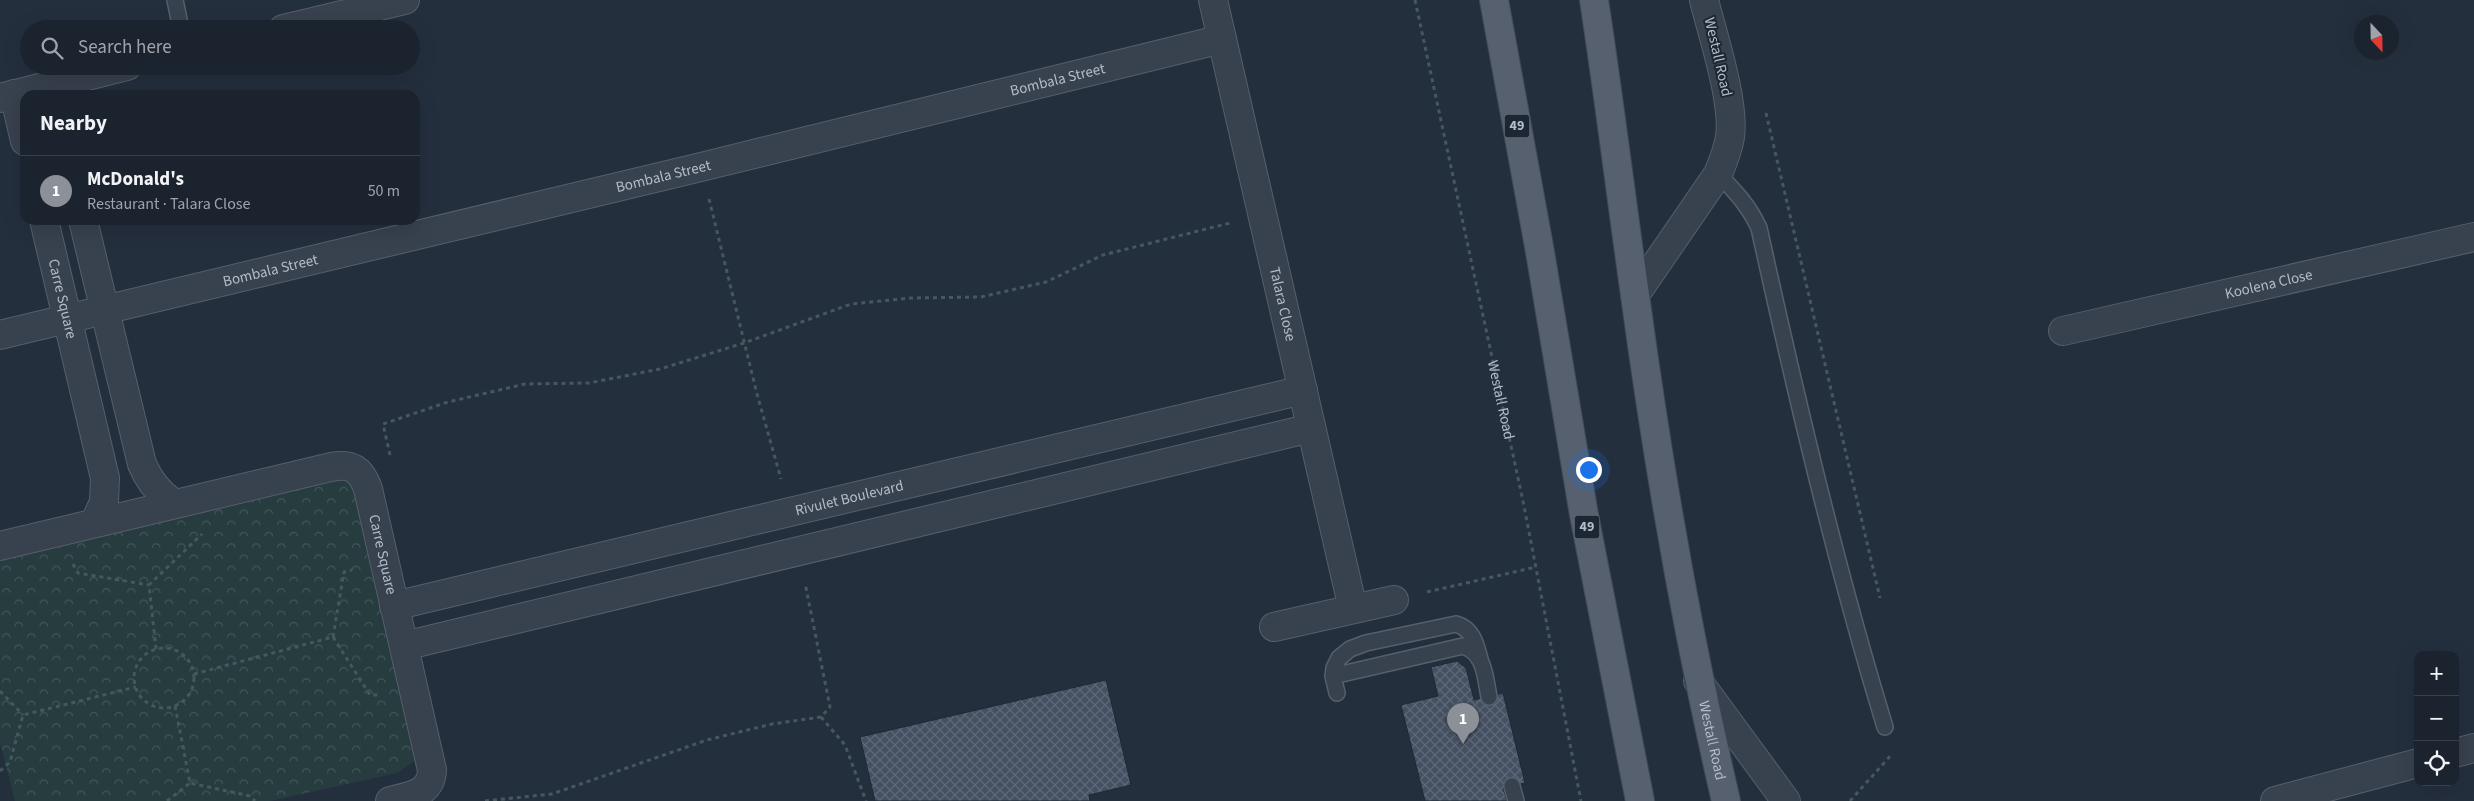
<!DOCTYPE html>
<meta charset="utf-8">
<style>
:root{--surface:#1b232e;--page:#242b36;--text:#f1f3f6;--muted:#a0a4aa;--line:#39404a;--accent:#8c9099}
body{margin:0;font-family:"Source Sans 3",sans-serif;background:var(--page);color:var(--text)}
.controls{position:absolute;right:15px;bottom:15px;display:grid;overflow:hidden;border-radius:10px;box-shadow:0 5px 20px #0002}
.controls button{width:45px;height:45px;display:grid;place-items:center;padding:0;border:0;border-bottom:1px solid var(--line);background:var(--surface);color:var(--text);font:25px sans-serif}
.compass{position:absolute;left:2354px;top:15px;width:45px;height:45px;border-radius:50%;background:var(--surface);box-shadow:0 5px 20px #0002;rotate:158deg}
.you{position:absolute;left:1588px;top:469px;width:18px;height:18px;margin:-12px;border:4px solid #fff;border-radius:50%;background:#1a73e8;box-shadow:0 0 0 8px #1a73e833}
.badge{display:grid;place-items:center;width:32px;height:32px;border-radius:50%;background:var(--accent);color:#fff;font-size:16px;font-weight:700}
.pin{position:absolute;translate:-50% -41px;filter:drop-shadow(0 1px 2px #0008)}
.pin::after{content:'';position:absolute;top:26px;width:18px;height:15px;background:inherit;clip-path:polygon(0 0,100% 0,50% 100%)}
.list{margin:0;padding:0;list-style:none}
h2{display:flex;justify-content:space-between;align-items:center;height:65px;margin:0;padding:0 20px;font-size:21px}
h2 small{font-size:16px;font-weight:400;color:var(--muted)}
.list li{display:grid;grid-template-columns:32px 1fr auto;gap:15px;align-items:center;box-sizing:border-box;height:70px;padding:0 20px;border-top:1px solid var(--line)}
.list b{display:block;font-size:19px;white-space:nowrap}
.list p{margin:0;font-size:16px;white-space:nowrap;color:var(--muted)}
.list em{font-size:16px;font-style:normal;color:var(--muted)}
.icon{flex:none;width:28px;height:28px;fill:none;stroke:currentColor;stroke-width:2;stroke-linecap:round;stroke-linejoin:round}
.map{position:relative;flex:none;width:2474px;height:801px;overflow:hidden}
.search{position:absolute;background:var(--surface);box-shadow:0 5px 20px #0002;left:20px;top:20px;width:400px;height:55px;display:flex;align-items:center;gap:12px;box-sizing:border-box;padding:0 18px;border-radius:28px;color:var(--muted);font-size:19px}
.panel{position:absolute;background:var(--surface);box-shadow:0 5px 20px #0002;left:20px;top:90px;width:400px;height:135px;border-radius:15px}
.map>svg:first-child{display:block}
.park{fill:url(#park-crowns)}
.building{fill:url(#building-cross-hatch);stroke:#1f2835}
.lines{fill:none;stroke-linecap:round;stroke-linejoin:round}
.service-casing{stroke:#565f6c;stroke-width:18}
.minor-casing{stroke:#565f6c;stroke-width:30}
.primary-casing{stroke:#414a57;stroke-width:30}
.path{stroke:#44595c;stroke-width:3;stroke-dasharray:4 4;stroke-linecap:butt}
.service{stroke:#38414e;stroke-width:15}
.minor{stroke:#38414e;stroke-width:28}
.primary{stroke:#56606e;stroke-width:28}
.labels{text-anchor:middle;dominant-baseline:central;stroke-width:4;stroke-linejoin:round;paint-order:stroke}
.shield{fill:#1d2633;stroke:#878f9c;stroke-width:1}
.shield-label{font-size:14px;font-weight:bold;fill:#b4bcc9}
.street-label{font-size:15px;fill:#b4bcc9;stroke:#1d2633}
</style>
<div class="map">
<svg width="2474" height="801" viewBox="0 0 2474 801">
<defs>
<pattern id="park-crowns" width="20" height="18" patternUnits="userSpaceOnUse" patternTransform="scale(1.25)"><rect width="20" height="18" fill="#263c3f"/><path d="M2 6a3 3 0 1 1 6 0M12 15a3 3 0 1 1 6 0" fill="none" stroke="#435659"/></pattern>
<pattern id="building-cross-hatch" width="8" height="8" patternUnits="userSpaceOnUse" patternTransform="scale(1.25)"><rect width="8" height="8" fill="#455162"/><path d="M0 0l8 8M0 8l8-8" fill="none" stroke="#5d6877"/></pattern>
</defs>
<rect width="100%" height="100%" fill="#242f3e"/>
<!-- park -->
<path class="park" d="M343,478L361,491L421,756L397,773L270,801H15L0,742V557Z"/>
<!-- building -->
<path class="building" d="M1457,661L1466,668L1474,700L1503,693L1525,783L1503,788L1507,801H1425L1401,705L1438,696L1431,667Z
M1106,680L1131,785L1089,795L1090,801H875L860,737Z"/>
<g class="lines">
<defs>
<path id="service" d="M175,0L181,29
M1718,174C1735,191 1749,206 1759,228C1796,396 1835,563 1885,727
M1333,676L1463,646C1485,653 1485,677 1489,697
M1337,693L1333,676L1334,668L1339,658L1350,649L1366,643L1456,624C1473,629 1476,644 1480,659
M1512,786L1516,801"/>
<g id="minor">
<path id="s2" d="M1213,0L1353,609"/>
<path d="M283,29L405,0"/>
<path d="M14,94L25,141"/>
<path d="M0,98L127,66"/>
<path id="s3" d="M44,220L105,478L104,502L95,522"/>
<path d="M83,220L142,464C149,481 159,493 173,503"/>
<path d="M1635,295L1718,174C1723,162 1728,150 1730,137C1735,102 1713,36 1704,0"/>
<path id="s4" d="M2063,331L2474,237"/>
<path id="s5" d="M0,335L701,167L1222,39"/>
<path id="s6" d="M0,546L331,467C351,463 361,469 368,489L432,770C431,794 410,796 390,801"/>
<path id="s7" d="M394,606L1303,390"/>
<path d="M1274,627L1394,600"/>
<path d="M404,646L1311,428"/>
<path d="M1698,681L1786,801"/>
<path d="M2455,753L2474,748"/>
<path d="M2275,801L2418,763"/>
</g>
<g id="primary">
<path d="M1494,0L1540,252L1584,515L1640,801"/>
<path id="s8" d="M1594,0C1609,98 1621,197 1635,295C1658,465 1687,634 1726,801"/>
</g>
</defs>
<!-- service casing -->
<use href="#service" class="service-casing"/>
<!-- minor casing -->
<use href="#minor" class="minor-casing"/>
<!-- primary casing -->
<use href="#primary" class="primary-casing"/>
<!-- path -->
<g class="path">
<path id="s1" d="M1415,0L1524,506L1581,801"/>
<path d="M1766,113L1880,598"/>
<path d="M709,199L757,394L781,479"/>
<path d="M390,455L383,424L448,402L525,384L589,383L660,369L744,343L851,304L911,298L981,297L1046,282L1103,255L1230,223"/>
<path d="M73,564L78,573L149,585"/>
<path d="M1427,592L1536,567"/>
<path d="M333,637L344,572L352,570"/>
<circle cx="164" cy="678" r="30"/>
<path d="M156,649L149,585L202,534"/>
<path d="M194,674L333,637L370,695H379"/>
<path d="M0,691L23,715"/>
<path d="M175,706L190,783L250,796L255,801"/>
<path d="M821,717L845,745L866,801"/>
<path d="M0,771L10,762L23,715L136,687"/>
<path d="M167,801L190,783"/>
<path d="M485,801L552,794L707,740L772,724L821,717L830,707L805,583"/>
<path d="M1850,801L1892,754"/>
</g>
<!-- service -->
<use href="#service" class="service"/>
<!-- minor -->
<use href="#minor" class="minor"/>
<!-- primary -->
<use href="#primary" class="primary"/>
</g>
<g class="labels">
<!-- shield labels -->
<g class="shield">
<rect x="1504.5" y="114.5" width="25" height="23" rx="4"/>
<rect x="1574.5" y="515.5" width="25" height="23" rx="4"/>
</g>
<g class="shield-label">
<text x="1517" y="126">49</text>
<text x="1587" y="527">49</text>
</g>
<!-- street labels -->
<g class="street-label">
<text transform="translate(1718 57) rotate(77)">Westall Road</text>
<text stroke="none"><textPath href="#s5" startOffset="1088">Bombala Street</textPath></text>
<text stroke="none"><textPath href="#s5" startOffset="682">Bombala Street</textPath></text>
<text stroke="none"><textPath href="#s5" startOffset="278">Bombala Street</textPath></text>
<text stroke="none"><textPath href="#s4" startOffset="211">Koolena Close</textPath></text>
<text stroke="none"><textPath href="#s3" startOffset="81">Carre Square</textPath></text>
<text stroke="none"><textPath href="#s2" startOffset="312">Talara Close</textPath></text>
<text stroke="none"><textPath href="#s1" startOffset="409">Westall Road</textPath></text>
<text stroke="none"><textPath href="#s7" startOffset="468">Rivulet Boulevard</textPath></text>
<text stroke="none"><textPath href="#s6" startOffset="456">Carre Square</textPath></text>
<text stroke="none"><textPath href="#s8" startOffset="750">Westall Road</textPath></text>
</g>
</g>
</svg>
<div class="controls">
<button>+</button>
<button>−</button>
<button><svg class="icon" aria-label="locate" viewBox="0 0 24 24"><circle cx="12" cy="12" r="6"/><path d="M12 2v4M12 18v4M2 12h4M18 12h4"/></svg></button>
</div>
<svg class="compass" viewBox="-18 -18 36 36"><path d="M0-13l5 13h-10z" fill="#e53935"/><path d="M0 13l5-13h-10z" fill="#a0a4aa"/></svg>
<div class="you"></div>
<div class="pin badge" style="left:1463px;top:744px">1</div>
<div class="search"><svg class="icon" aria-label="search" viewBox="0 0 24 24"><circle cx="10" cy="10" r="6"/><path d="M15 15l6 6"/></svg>Search here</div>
<section class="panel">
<h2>Nearby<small></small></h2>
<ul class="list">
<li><span class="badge">1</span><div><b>McDonald's</b><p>Restaurant · Talara Close</p></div><em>50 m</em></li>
</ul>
</section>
</div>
